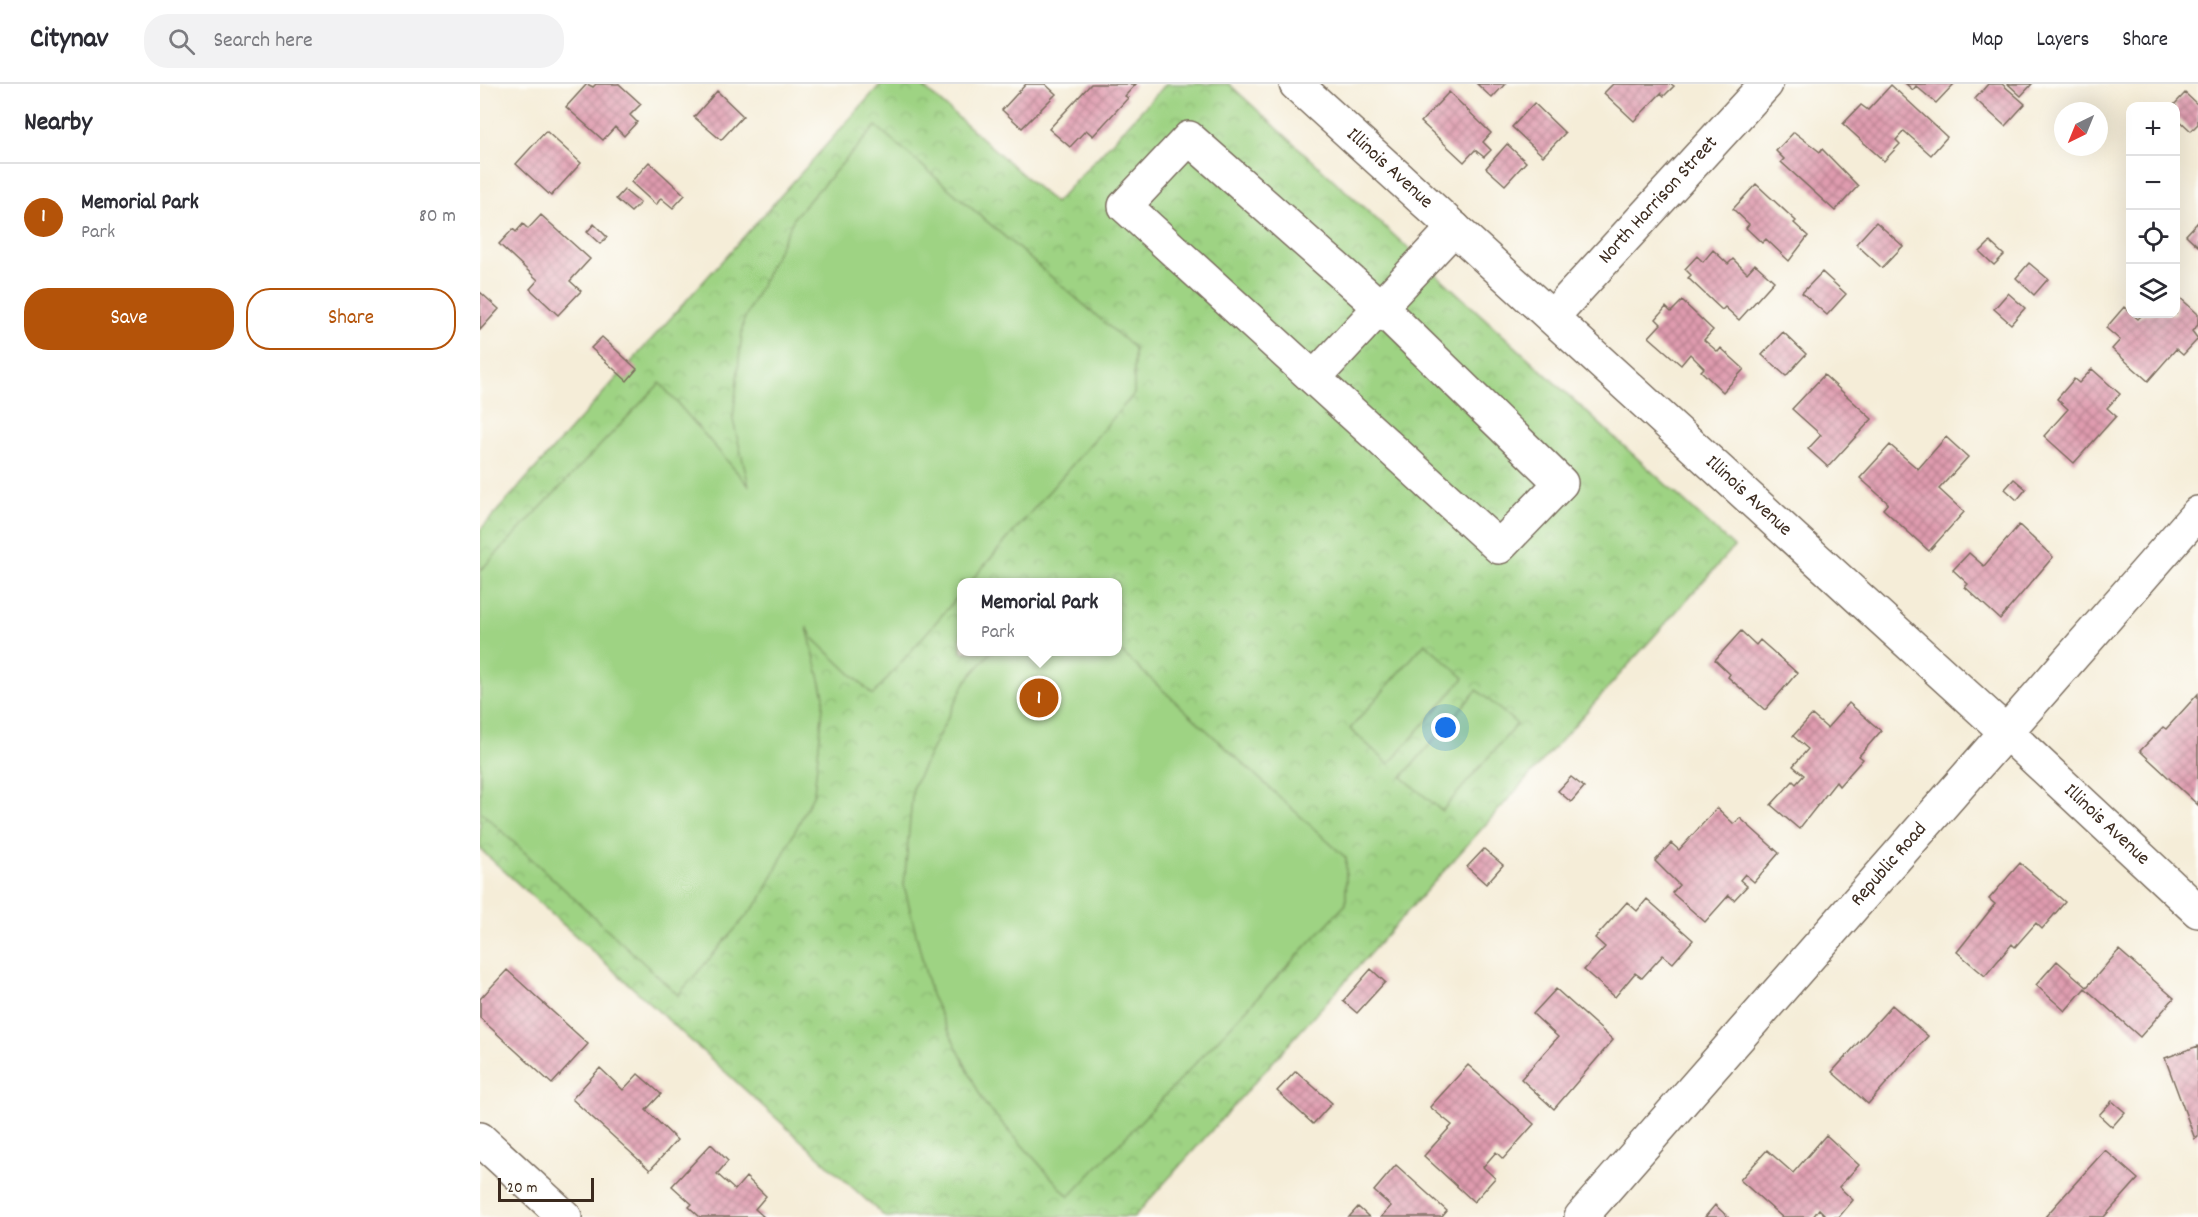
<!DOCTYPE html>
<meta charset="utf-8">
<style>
:root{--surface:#fff;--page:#f2f2f3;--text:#2b2b33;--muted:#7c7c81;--line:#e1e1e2;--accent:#b45309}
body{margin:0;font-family:Dekko,sans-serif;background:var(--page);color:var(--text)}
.controls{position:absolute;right:18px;top:18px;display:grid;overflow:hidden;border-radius:12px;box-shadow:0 6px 24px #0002}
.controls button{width:54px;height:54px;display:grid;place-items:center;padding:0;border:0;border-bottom:2px solid var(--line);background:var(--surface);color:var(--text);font:30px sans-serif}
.compass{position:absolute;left:1574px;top:18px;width:54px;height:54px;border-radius:50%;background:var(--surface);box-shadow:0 6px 24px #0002;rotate:223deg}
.scale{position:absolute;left:18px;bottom:15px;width:96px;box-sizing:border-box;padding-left:6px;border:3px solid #3b2a1e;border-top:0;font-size:16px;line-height:21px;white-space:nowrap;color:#3b2a1e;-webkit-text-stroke:4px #fdfcf7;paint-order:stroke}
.you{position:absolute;left:966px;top:644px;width:21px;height:21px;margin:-15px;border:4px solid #fff;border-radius:50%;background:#1a73e8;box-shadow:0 0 0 9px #1a73e833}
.badge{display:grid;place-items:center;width:39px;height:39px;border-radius:50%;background:var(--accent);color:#fff;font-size:20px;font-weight:700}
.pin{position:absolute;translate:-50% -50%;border:3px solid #fff;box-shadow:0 2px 6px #0006}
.popup{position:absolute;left:477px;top:494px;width:165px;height:78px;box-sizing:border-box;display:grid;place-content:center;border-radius:12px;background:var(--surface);filter:drop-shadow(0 2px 4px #0005);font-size:20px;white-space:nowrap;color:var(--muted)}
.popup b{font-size:22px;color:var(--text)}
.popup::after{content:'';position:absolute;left:50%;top:100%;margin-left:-12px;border:12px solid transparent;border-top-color:var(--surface)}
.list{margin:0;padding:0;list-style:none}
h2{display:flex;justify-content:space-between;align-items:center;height:78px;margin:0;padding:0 24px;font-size:26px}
h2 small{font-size:20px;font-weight:400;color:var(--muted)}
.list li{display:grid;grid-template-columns:39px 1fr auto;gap:18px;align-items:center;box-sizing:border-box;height:108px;padding:0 24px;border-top:2px solid var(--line)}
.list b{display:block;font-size:22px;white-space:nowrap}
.list p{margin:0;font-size:20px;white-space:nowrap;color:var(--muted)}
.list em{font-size:20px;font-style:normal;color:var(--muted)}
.actions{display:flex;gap:12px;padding:18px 24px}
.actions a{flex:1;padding:14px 0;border:2px solid var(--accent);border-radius:24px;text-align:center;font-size:21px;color:var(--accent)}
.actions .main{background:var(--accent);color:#fff}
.icon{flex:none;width:33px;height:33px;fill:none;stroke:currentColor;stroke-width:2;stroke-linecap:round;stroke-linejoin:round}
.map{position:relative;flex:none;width:1718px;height:1133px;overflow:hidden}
header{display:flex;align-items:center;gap:36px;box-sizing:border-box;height:84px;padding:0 30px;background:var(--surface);border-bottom:2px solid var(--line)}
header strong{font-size:28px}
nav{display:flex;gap:33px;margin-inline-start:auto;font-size:21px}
.search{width:420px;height:54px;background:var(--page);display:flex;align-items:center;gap:15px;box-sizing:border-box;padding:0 21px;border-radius:24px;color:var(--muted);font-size:22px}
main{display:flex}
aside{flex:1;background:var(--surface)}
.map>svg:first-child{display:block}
.park{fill:url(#park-crowns);stroke:#6c7e50;stroke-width:1.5;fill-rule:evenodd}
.pitch{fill:#9ed383;stroke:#6c7e50;stroke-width:1.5}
.building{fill:url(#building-cross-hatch)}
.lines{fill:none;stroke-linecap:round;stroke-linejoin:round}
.minor-casing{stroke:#7c6e5f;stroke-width:36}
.minor{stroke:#fff;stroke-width:33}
.labels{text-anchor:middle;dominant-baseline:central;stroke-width:4.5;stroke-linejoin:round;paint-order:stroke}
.street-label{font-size:20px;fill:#3b2a1e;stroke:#fdfcf7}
</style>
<header>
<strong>Citynav</strong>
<div class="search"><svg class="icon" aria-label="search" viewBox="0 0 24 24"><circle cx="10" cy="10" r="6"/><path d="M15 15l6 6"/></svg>Search here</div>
<nav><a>Map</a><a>Layers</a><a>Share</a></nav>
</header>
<main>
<aside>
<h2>Nearby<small></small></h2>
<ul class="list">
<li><span class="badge">1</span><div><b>Memorial Park</b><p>Park</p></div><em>80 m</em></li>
</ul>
<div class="actions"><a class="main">Save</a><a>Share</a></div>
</aside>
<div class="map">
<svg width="1718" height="1133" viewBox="0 0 1718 1133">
<defs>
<pattern id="park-crowns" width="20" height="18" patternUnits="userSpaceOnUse" patternTransform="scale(1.5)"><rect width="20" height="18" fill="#9ed383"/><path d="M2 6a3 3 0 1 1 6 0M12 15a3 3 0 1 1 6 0" fill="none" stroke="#89b571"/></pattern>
<pattern id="building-cross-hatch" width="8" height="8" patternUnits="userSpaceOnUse" patternTransform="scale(1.5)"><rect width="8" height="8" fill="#df9baf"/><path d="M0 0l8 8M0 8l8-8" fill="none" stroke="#b67f8e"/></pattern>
</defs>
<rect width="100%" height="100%" fill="#fdfcf7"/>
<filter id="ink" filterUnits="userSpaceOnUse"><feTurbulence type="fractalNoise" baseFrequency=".0167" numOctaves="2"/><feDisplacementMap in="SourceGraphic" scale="12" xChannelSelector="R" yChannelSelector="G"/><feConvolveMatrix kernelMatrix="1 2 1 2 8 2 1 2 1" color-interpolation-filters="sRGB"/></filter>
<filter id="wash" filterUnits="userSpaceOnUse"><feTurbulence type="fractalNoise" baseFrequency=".008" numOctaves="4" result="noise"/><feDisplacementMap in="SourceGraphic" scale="24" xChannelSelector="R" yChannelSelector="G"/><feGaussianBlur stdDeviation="1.35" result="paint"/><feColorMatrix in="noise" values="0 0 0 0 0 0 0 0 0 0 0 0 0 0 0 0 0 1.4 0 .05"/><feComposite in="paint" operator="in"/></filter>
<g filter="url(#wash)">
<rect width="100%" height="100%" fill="#f5edd8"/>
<!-- park -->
<path class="park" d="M401,0H440L575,119L686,0H749L1254,463L654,1133H405L0,765V446ZM481,498H637V568H481Z"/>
<!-- pitch -->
<path class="pitch" d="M396,42L654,264V310L490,498H481V509L393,611L333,554L327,543L344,612L334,709L281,815L198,911L0,727V487L180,299L269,402L253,336L263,238L315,132Z
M945,559L984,594L909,680L870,645Z
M637,564L866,774V820L589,1113L504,1019L451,911L424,801L433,703L486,597L511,568H637Z
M997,606L1037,640L962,727L922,693Z"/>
<g id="blocks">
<!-- building -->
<path class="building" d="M107,0L113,3L116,0H139L161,20L150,31L157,38L144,52L135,43L123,56L86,23Z
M546,0H565L576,10L542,44L522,26Z
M611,0H656L645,12L648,14L613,52L606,46L590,63L569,45Z
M997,0H1025L1012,14Z
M1133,0H1191L1194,2L1184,12L1181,9L1154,37L1124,9Z
M1426,0H1474L1456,19L1436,2L1433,6Z
M1508,0H1522L1545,20L1525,42L1495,15Z
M1528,0H1552L1541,12Z
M1411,1L1467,53L1451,71L1424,47L1416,56L1420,60L1404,77L1363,40L1381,21L1388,26Z
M237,7L263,32L241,56L214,33Z
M969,8L1011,49L1003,58L1011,66L1004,73L995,66L984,78L941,38Z
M1705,9L1718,21V40L1711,47L1696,33V22H1693Z
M1054,19L1085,49L1063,72L1032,43Z
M66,47L101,79L71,112L36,80Z
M1314,48L1340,68L1342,65L1378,102L1355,127L1301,78L1304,75L1296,67Z
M1027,60L1046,78L1025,101L1006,84Z
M169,78L205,111L193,124L181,114L176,121L151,98Z
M1276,100L1316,137L1314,139L1328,152L1309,177L1286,155L1282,159L1266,144L1269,140L1253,125Z
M144,106L160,119L151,128L136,115Z
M61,131L110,175L90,197L101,207L78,231L50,205L58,196L19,160L33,145L36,148L43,140L48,145Z
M1396,138L1423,162L1402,184L1376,160Z
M1718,138V162L1706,151Z
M114,140L127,153L120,160L107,148Z
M1510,158L1524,171L1514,181L1500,168Z
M1233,166L1248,180L1253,175L1267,189L1275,180L1294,197L1259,236L1245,223L1242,226L1208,194L1211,191L1205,185L1217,172L1223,178Z
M1549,179L1568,195L1554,211L1536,194Z
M1342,188L1366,210L1347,231L1322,209Z
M0,208L19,225L0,246Z
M1528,209L1545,224L1531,240L1514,225Z
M1696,210L1718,230V241L1712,247L1718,255L1703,271L1696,265L1668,297L1632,265L1640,256L1626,244L1644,223L1658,235L1663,230H1696Z
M1202,217L1233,246L1224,256L1238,268L1241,264L1264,285L1243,308L1221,287L1224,284L1210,270L1201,281L1169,253L1181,240L1176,235L1186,223L1191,228Z
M1303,248L1326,270L1306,292L1282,271Z
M122,253L157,285L147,297L111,264Z
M1612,285L1640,310L1627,324L1636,332L1594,379L1564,352L1588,325L1577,315L1594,295L1599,299Z
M1344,291L1392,335L1348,383L1328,365L1341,351L1312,325Z
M1466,353L1488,373L1459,405L1484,428L1449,467L1403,425L1408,419L1380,394L1410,361L1438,385Z
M1534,395L1546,405L1537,416L1525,405Z
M1539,441L1573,473L1520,535L1485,503L1488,500L1473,486L1489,469L1504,482Z
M1261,547L1276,561L1280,556L1317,589L1285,626L1248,593L1250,590L1235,576Z
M1718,610V721L1660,667L1683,643L1686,645Z
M1369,619L1401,647L1379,672L1383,675L1359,702L1356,698L1319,745L1291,721L1313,697L1316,700L1324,691L1313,682L1328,665L1313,652L1332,631L1347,644Z
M1091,693L1104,703L1091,718L1078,707Z
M1237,724L1254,740L1260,734L1299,769L1274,798L1265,790L1260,796L1267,802L1254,816L1249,811L1225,838L1192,809L1199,801L1175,777L1191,759L1199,766Z
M1004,765L1023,781L1006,800L987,783Z
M1540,779L1585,818L1562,845L1556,839L1535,863L1532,860L1505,892L1477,868L1515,820L1509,815Z
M1167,815L1213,856L1193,879L1183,871L1162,894L1155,889L1135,913L1104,886L1125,863L1115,854L1147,818L1157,827Z
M1639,866L1694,914L1660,953L1605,904L1585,927L1556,901L1577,877L1607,903Z
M891,885L905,898L877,929L863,917Z
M27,886L108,960L72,1000L0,934V915Z
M1076,905L1133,956L1074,1025L1041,995L1078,953L1053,930Z
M1412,921L1448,952L1388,1020L1352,988Z
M1718,962V1053L1715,1055L1685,974Z
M988,981L1054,1040L1023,1075L1016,1068L1003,1083L1015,1094L994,1118L944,1072L972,1041L950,1023Z
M120,984L143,1006L158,990L181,1010L166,1026L197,1056L170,1086L92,1015Z
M816,987L852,1019L833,1040L797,1007Z
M1632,1017L1645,1028L1632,1043L1619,1031Z
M1346,1051L1379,1081L1359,1103L1373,1116L1359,1133H1347L1339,1125L1333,1133H1302L1260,1096L1287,1066L1313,1089Z
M231,1060L248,1077L237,1090L255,1106L266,1093L286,1112L275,1125L284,1133H220L209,1123L212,1120L192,1102Z
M1625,1066L1658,1095L1624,1133H1565Z
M916,1081L967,1127L962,1133H901L911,1122L894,1107Z
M1235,1121L1248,1133H1225Z
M878,1123L889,1133H869Z"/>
</g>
</g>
<g filter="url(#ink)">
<use href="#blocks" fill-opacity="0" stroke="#7c6e5f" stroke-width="1.5"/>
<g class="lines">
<defs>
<g id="minor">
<path id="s1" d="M816,0L1526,648L1718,827"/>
<path d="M709,54L899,222L1081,399L1019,463L645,122Z"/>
<path id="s2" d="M1072,233L1286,0"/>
<path d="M834,294L974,144"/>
<path d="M0,1055L85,1133"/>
<path id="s3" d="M1101,1133L1718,429"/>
</g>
</defs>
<!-- minor casing -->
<use href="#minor" class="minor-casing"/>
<!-- minor -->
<use href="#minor" class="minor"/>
</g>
</g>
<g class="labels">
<!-- street labels -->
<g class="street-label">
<text stroke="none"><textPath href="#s1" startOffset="126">Illinois Avenue</textPath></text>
<text stroke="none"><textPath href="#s2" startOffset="158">North Harrison Street</textPath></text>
<text stroke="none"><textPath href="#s1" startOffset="612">Illinois Avenue</textPath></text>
<text stroke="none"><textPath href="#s1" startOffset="1098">Illinois Avenue</textPath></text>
<text stroke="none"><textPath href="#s3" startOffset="468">Republic Road</textPath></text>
</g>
</g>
</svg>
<div class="controls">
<button>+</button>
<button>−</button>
<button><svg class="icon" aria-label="locate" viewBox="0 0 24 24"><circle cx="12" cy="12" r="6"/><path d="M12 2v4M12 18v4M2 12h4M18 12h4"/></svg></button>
<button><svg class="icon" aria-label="layers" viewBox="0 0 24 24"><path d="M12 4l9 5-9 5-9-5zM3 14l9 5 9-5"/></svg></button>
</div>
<svg class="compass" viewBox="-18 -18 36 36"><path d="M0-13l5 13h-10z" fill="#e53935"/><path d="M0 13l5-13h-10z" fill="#7c7c81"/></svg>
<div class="scale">20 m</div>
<div class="you"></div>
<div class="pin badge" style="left:559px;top:614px">1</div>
<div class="popup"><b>Memorial Park</b>Park</div>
</div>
</main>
